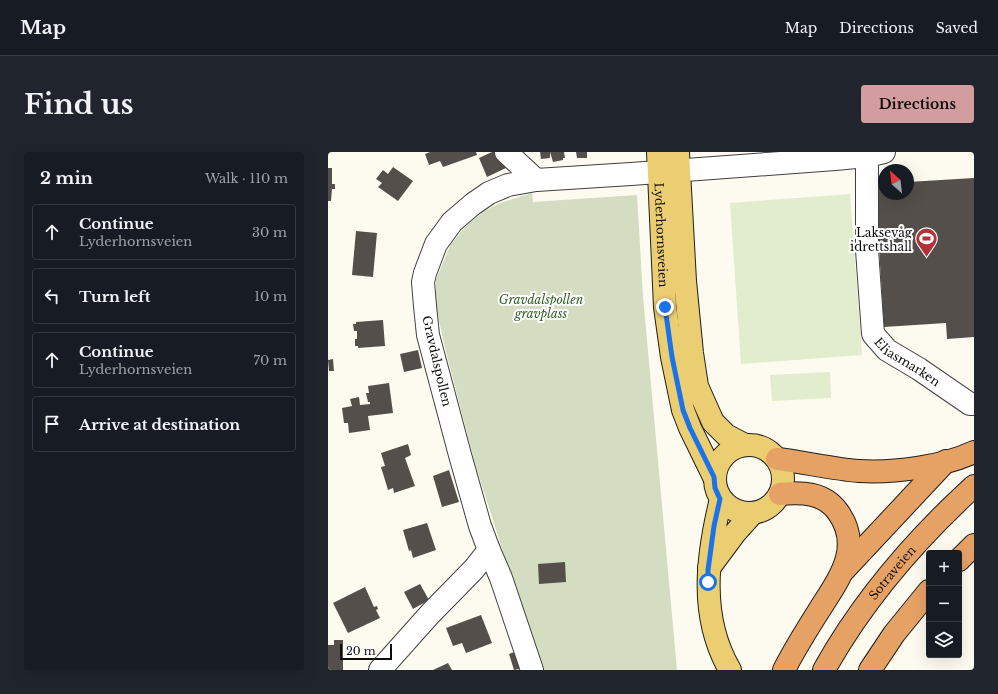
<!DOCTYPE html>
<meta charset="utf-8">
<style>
:root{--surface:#171b24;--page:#20242c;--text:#f1f3f6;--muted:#9ea1a6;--line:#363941;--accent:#d39da0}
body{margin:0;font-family:"Libre Baskerville",serif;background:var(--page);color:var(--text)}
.controls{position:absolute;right:12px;bottom:12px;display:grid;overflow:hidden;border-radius:4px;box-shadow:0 4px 16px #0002}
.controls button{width:36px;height:36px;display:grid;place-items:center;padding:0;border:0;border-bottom:1px solid var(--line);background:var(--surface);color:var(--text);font:20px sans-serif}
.compass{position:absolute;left:550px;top:12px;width:36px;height:36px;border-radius:50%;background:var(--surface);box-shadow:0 4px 16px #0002;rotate:332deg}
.scale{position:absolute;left:12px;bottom:10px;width:52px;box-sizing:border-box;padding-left:4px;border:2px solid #0d0d0d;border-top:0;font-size:11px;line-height:14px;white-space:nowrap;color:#0d0d0d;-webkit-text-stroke:3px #fff;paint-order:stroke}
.stop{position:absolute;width:12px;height:12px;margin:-9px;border:3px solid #1a73e8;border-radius:50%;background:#fff}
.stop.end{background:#1a73e8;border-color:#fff;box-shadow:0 1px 4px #0008}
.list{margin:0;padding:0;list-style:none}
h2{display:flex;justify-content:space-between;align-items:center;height:52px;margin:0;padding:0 16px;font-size:17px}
h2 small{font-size:13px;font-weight:400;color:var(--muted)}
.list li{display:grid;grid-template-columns:26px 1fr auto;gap:12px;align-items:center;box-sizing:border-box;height:56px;margin:0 8px 8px;padding:0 8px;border:1px solid var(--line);border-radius:4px}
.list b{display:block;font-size:15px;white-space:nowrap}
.list p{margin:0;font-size:13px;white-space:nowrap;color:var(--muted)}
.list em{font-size:13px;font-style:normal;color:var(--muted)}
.icon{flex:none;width:22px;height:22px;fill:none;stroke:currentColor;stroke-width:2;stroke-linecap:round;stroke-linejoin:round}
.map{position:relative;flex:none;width:646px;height:518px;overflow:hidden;border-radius:4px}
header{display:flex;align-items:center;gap:24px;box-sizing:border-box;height:56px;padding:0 20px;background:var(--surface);border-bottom:1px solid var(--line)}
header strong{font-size:19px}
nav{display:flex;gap:22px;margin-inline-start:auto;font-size:14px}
.intro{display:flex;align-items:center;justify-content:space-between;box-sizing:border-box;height:96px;padding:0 24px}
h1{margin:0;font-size:28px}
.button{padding:10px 18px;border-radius:4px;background:var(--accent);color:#111;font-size:14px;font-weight:700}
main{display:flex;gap:24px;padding:0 24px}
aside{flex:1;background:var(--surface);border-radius:4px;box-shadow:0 4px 16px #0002}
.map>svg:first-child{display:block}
.cemetery{fill:#d4ddc2}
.pitch{fill:#e1edcd}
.building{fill:#554f4b}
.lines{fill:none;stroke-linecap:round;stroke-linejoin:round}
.minor-casing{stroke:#404040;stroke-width:24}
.major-casing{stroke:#1e1e1e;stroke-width:24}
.highway-casing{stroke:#1e1e1e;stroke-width:24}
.minor{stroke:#fff;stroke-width:22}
.major{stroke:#ebce72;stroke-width:22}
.highway{stroke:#e6a165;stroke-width:22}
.route{stroke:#1a73e8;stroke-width:5}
.labels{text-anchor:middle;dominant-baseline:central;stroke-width:4;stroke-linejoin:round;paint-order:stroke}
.poi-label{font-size:12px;fill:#0d0d0d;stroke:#fff;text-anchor:end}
.street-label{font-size:12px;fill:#0d0d0d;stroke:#fff}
.park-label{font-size:12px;font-style:italic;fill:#305e24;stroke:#fff}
</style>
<header>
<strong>Map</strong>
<nav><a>Map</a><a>Directions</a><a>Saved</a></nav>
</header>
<div class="intro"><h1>Find us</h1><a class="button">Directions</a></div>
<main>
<aside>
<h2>2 min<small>Walk · 110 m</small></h2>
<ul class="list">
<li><svg class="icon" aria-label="ahead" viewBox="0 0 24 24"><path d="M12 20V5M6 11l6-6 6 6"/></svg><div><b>Continue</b><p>Lyderhornsveien</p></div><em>30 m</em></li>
<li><svg class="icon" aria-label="left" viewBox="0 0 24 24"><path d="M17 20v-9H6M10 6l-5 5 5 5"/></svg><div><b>Turn left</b></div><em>10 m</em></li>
<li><svg class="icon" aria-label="ahead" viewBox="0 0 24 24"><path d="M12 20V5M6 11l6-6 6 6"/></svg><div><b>Continue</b><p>Lyderhornsveien</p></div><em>70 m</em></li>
<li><svg class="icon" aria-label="arrive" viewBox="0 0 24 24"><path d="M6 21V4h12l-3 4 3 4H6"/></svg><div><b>Arrive at destination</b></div></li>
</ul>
</aside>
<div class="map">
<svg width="646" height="518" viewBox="0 0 646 518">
<rect width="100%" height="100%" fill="#fdfbef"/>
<!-- cemetery -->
<path class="cemetery" d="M204,41L205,50L309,43L315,144L349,518H213L147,312L118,200L108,155V127L123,92L137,75L156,59L172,51Z"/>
<!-- pitch -->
<path class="pitch" d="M522,42L534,203L413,212L402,51Z
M502,220L503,246L444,249L442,223Z"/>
<!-- building -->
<path class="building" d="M102,0H148L149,3L115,15L112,9L101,13L97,2Z
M164,0H173L180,15L159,25L151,6Z
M212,0H222V6L213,7Z
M222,0H236L237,6H235V8L225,10Z
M248,0H259V6H249Z
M65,15L85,29L70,49L50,35L54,31L48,27L55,18L60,22Z
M0,16H4V32H7V37H4L3,49H0Z
M646,26V185L619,187L618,171L556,175L547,33L556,32V42H580V30Z
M28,79L49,81L45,125L24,123Z
M55,168L57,194L30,196V194H27V187H29V179H26L25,172H28V170Z
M90,198L94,216L76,220L72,202Z
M5,207L6,219H1L0,208Z
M61,231L65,261L40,264L42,278L21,281L20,271H16L14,256L24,254L22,247L31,245L32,253L42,252V250H40L38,241H41L40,234Z
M80,292L83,303L77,306L87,334L66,341L65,336L60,338L53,315L57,314L53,301Z
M121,318L131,350L114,355L105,324Z
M99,371L108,398L85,406L83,398L81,399L75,378Z
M237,410L238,430L211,432L210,412Z
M92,432L101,448L85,457L76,440Z
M37,435L46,455L49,454L50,457L48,458L52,466L20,481L5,451Z
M153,463L164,491L138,501L134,491L125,494L118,476Z
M6,488H15V518H0V493H6Z
M192,498L197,516L186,518L181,502Z
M120,511L124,518H105Z"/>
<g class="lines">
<defs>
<g id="minor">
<path d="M178,0L208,28"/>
<path id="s1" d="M539,4V98L545,182L559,198L591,217L642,252H646"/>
<path d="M161,398L173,426L204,518"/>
<path d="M52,518L102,462L146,417L161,398L152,374L132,303L100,183L97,154L95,130L97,121L108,92L124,70L145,52L161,41L180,33L208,28L303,22L507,7L539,4L556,0"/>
</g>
<g id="major">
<path id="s2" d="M330,0L337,155L344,205L355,258L362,276L386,325"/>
<path d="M350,0L357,129L364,201L369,234L385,270L398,283L417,293"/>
<circle cx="421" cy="327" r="34"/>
<path d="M393,347C379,404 371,465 402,518"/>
<path d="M381,416L407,381L425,361"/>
</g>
<g id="highway">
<path d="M449,307C476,310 504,317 531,319C566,321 614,315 646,300"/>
<path d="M452,342C473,340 496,340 510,360C536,396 510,428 490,460C478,479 466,498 456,518"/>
<path d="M631,408L646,393"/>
<path d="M515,419L618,309"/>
<path id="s3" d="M496,518C535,448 587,388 646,334"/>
<path d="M542,518L566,482L601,439"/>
</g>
</defs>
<!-- minor casing -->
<use href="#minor" class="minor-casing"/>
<!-- major casing -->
<use href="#major" class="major-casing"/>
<!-- highway casing -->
<use href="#highway" class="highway-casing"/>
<!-- minor -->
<use href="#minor" class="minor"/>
<!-- major -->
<use href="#major" class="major"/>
<!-- highway -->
<use href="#highway" class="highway"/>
</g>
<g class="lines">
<!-- route -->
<path class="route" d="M337,155L344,205L355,258L362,276L386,325L387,336L392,347L386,374L380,418V430"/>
</g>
<!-- icons -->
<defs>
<symbol id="stadium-pin" viewBox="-11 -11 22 30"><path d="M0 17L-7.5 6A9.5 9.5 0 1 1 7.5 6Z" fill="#af3338" stroke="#fff"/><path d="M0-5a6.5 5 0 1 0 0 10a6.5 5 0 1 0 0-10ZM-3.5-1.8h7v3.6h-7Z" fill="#fff"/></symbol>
</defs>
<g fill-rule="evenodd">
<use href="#stadium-pin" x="586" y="74" width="25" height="34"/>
</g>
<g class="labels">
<!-- poi labels -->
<g class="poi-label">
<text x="584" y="80">Laksevåg<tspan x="584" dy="14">idrettshall</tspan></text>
</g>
<!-- street labels -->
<g class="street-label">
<text stroke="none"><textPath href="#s2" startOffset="83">Lyderhornsveien</textPath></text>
<text transform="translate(109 209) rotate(77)">Gravdalspollen</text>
<text stroke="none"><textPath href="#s1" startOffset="223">Eliasmarken</textPath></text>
<text stroke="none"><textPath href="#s3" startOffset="119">Sotraveien</textPath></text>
</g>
<!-- park labels -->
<g class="park-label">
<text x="213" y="147">Gravdalspollen<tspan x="213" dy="14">gravplass</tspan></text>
</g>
</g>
</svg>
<div class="controls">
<button>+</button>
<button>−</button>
<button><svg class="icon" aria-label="layers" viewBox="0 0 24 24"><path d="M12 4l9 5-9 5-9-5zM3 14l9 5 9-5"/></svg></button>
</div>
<svg class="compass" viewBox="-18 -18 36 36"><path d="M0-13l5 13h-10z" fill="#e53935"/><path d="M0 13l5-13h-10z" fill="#9ea1a6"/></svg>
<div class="scale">20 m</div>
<div class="stop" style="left:380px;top:430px"></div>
<div class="stop end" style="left:337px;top:155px"></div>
</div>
</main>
